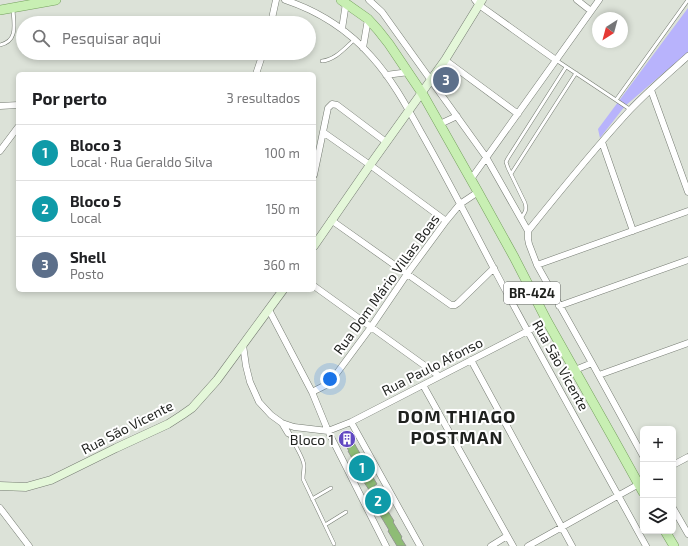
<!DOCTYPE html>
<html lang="pt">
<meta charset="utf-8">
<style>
:root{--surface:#fff;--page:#f2f2f2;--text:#202124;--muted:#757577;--line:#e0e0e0;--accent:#0f766e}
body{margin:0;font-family:"Exo 2",sans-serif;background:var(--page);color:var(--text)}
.controls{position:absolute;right:12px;bottom:12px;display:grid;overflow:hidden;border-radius:6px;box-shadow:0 2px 6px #0003}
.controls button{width:36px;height:36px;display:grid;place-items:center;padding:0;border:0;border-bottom:1px solid var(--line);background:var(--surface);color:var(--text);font:20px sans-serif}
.compass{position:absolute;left:592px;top:12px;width:36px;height:36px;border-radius:50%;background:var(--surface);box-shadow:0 2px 6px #0003;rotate:216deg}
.you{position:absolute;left:330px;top:379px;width:14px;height:14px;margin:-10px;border:3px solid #fff;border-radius:50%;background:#1a73e8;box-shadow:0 0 0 6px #1a73e833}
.badge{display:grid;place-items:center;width:26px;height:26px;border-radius:50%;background:var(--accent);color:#fff;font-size:13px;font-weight:700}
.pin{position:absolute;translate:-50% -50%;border:2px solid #fff;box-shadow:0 1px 4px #0006}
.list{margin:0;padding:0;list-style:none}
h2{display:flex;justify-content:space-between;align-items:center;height:52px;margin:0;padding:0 16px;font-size:17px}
h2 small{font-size:13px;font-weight:400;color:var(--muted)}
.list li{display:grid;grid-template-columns:26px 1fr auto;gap:12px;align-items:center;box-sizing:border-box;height:56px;padding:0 16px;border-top:1px solid var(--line)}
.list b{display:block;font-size:15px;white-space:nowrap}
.list p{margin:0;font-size:13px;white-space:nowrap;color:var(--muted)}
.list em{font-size:13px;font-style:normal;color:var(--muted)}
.icon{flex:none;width:22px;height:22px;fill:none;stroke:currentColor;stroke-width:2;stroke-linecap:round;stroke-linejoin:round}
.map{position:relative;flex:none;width:688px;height:546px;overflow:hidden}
.search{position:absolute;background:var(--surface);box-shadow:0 2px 6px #0003;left:16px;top:16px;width:300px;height:44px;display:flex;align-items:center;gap:10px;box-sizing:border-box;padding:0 14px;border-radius:22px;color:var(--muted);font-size:15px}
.panel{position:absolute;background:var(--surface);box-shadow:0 2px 6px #0003;left:16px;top:72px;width:300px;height:220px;border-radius:6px}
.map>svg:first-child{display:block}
.green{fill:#b8b3fc}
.building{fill:#8ebc75;stroke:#91978e}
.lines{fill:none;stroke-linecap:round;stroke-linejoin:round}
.lane-casing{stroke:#767c73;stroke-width:4}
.street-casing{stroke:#767c73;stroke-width:7}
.secondary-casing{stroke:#767c73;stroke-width:9}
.primary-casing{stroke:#75a05e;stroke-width:10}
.lane{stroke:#fff;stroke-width:3}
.street{stroke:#fff;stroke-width:6}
.secondary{stroke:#e4f7d9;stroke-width:8}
.primary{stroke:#c8efb3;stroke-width:9}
.labels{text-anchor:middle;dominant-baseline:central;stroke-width:4;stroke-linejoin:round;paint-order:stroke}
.shield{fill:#fff;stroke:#626462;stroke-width:1}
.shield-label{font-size:13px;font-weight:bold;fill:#1f211e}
.street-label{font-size:14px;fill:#1f211e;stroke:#fff}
.poi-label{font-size:14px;fill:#1f211e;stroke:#fff;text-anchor:end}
.district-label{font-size:18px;font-weight:bold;letter-spacing:1px;fill:#1f211e;stroke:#fff}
</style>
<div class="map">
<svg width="688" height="546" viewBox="0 0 688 546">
<rect width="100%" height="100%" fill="#dce2d8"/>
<!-- green -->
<path class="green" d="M688,8V52L625,106L600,138L598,129Z"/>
<!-- building -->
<path class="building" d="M348,431L355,442L354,443L362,457V458L370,470L369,471L377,484L374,486L385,504L384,505L394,521L393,522L402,537L401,538L406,546H397L388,531L389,530L380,515H381L370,498L373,496L362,479L363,478L348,451H349L340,436Z"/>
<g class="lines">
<defs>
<path id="lane" d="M0,45C18,41 14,25 13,10
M556,60L631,110
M322,61C335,60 345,48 354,40
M616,100L688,0
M511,174L576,73
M521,218C525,213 527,210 525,203L508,168L506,162L508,158L566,67
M288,433C292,440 304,458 304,466C304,470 303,474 303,479L334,544
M312,499L331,488
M325,525L346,512"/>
<path id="street" d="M285,0C318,11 348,30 371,56C392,79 407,107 422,134C447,178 470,223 493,267C543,361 595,453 646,546
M369,0L382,12L392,26L486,157L528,231V239L529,244L537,265L592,363L643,456
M475,0L479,5L556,60
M577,0L591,11
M271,23L276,0
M342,29L346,3
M363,48L368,19
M445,60L518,114
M256,74L263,53
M386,75L409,72
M651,90L688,192
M0,106L18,105
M440,124L457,116
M323,132L370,165L446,221
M602,142L633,231
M0,151L18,127
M314,175L328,108L332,104L337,105L386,142
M471,179L599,0
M331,220L451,305H455L458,303L494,268
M528,231C561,190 594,149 630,110C648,91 668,74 688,56
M537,265L688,211
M314,286L439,376
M534,296L550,290
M559,306L688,260
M269,310L312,392L328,431L386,546
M243,345L246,366L250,382L259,402L271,415L282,423L294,427L328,431L351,422L547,321
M471,360L572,546
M575,370L592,363
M599,375L688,343
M423,385L513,546
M312,392L326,385L334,377L371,327L407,274L446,221L460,204L478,192
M351,422L420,546
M282,423L288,433
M673,465L688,457
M0,508L29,546
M673,508L688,534
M491,546L507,536
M528,546L639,484"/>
<path id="secondary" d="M314,246L370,165L445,60L482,0
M0,486L26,487L51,480L116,448L168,424L182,415L192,408L217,380L283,290"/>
<path id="primary" d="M341,0L368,19L378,30L389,44L422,93L478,192L514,257L547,321L613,438L643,492
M0,10L56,0
M665,531L674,546"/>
</defs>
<!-- lane casing -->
<use href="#lane" class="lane-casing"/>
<!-- street casing -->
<use href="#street" class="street-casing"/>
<!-- secondary casing -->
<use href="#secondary" class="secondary-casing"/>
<!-- primary casing -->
<use href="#primary" class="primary-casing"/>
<!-- lane -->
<use href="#lane" class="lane"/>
<!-- street -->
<use href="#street" class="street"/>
<!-- secondary -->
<use href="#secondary" class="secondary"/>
<!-- primary -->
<use href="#primary" class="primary"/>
</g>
<!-- icons -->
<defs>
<symbol id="building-disc" viewBox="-11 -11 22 22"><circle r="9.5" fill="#6149c2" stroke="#fff"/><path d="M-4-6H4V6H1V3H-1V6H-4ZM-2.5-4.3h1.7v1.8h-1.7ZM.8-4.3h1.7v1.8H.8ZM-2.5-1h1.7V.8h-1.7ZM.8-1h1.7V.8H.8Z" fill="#fff"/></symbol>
</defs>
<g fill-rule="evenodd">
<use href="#building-disc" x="337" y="429" width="20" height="20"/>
</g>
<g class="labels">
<!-- shield labels -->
<rect class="shield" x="504" y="282" width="56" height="22" rx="3"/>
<g class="shield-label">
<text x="532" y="293">BR-424</text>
</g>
<!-- street labels -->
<g class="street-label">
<text transform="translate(386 284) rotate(-54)">Rua Dom Mário Villas Boas</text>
<text transform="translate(561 365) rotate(61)">Rua São Vicente</text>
<text transform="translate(432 366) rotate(-27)">Rua Paulo Afonso</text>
<text transform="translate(127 427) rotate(-27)">Rua São Vicente</text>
</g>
<!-- poi labels -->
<g class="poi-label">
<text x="334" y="439">Bloco 1</text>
</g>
<!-- district labels -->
<g class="district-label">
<text x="457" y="416">DOM THIAGO<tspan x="457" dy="21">POSTMAN</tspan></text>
</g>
</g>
</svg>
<div class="controls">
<button>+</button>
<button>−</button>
<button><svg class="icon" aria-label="layers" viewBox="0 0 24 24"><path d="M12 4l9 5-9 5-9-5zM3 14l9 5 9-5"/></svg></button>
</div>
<svg class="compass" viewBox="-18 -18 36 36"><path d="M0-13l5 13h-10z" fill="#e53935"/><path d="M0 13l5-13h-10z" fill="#757577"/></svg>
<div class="you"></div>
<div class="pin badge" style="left:362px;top:468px;background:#0f9aa8">1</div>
<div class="pin badge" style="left:378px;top:501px;background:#0f9aa8">2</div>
<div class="pin badge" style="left:446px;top:80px;background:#5c6f8a">3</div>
<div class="search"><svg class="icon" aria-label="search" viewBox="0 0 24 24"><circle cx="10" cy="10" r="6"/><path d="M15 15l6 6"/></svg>Pesquisar aqui</div>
<section class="panel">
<h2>Por perto<small>3 resultados</small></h2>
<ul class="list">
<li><span class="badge" style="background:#0f9aa8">1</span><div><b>Bloco 3</b><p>Local · Rua Geraldo Silva</p></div><em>100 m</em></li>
<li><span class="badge" style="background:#0f9aa8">2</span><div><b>Bloco 5</b><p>Local</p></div><em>150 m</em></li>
<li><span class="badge" style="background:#5c6f8a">3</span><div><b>Shell</b><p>Posto</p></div><em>360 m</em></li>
</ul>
</section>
</div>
